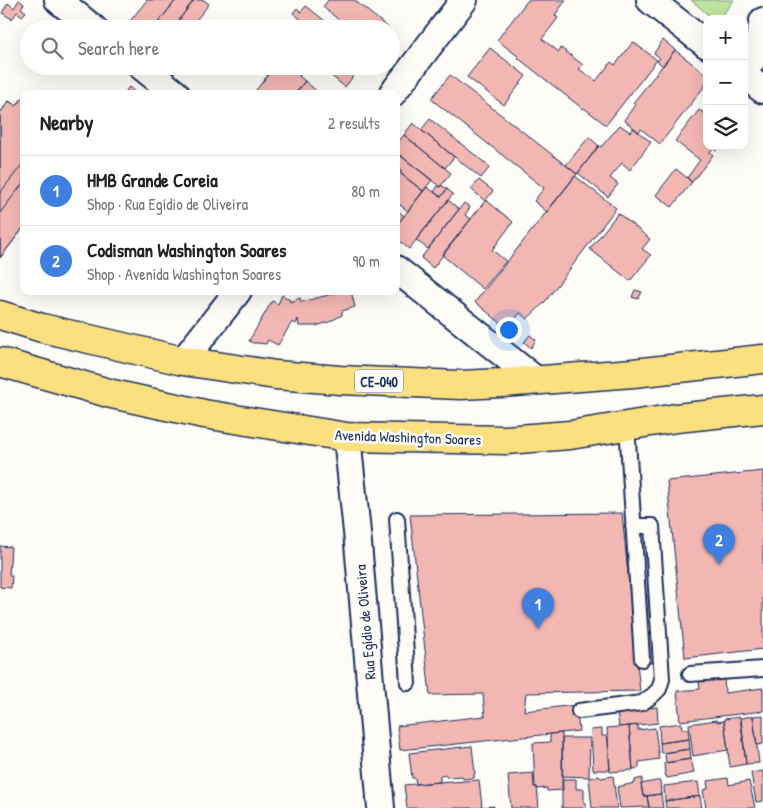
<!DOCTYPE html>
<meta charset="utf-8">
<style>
:root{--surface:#fff;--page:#f2f2f2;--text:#222;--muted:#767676;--line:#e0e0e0;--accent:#0b8043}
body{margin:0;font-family:"Patrick Hand",sans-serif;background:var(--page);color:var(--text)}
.controls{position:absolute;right:15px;top:15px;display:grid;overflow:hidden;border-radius:10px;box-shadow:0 5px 20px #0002}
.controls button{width:45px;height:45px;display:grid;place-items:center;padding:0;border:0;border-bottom:1px solid var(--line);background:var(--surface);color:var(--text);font:25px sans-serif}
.you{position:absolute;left:508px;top:329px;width:18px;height:18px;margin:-12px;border:4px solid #fff;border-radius:50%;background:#1a73e8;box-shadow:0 0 0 8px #1a73e833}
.badge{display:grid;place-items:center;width:32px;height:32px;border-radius:50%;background:var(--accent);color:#fff;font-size:16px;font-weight:700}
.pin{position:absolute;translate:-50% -41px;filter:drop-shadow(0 1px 2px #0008)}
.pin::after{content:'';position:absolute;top:26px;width:18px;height:15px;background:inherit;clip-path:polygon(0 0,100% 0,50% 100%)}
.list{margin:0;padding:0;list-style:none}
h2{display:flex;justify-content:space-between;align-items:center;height:65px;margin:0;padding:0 20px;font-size:21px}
h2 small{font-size:16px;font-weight:400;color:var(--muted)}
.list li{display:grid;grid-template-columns:32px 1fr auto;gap:15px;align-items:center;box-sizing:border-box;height:70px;padding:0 20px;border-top:1px solid var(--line)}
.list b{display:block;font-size:19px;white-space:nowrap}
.list p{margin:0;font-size:16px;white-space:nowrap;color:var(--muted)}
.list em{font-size:16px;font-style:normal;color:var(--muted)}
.icon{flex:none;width:28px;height:28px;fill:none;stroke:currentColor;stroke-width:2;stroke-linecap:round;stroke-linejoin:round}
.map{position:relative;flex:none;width:763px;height:808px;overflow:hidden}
.search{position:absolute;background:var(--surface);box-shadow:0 5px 20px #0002;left:20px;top:20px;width:380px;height:55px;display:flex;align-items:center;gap:12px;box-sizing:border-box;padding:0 18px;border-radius:28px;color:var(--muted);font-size:19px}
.panel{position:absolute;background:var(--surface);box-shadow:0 5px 20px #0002;left:20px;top:90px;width:380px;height:205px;border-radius:10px}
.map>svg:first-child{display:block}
.green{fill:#c0e49e;stroke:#6e8a7e}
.building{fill:#f3b7b3;stroke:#1b2f5e}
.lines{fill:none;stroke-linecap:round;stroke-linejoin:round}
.lane-casing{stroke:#1b2f5e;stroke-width:18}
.street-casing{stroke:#1b2f5e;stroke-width:30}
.highway-casing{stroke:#1b2f5e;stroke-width:31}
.lane{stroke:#fdfcf7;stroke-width:14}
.street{stroke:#fdfcf7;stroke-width:26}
.highway{stroke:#fbe080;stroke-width:28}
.labels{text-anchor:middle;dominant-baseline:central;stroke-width:5;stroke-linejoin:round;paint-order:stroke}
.shield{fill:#fdfcf7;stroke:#5f6c8c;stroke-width:1}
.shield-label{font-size:14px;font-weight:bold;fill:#1b2f5e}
.street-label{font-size:15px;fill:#1b2f5e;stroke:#fdfcf7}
</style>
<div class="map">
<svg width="763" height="808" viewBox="0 0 763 808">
<rect width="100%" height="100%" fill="#fdfcf7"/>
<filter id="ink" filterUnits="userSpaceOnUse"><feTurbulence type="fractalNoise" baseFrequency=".02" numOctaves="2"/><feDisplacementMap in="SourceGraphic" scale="10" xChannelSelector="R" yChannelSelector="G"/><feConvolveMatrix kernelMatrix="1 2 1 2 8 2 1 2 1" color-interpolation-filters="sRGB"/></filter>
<g filter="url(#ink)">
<!-- green -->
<path class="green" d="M691,0H734L719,19H713Z"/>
<!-- building -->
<path class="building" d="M19,0L24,4L21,8L26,12L22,16L17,12L12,19L2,13L8,3L14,8Z
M147,0H176L153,29H131L127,25Z
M176,0H194L172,29H153Z
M194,0H204L209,4L189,29H172Z
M328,0H354L390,29H350L323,7Z
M528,0H566L555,15L558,18L542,39L559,52L561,48L583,65L579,69L596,81L611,62L615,65L633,42L657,60L606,125L584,108L583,109L518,58L519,57L497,40Z
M306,6L315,13L335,29H313L293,13L297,8L301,12Z
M744,22L753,29L744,41Z
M663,40L675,50L663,66L657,61L660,58L654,53Z
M490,48L526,76L504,105L467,77Z
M675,50L707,75V83L660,144L641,129L639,132L624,120L635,105L633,103Z
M275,66H291L301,74L299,76L305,81L295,94H253Z
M319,66H361L345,87Z
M450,75L577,174L547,212L534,201L544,188L431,99Z
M305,81L320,94H295Z
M129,87L137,94H124Z
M24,96V162L0,193V113L9,101L16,106Z
M24,96V227L0,258V113L9,101L16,106Z
M707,109V146H719L716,151L713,148L710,152L713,155L692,182L687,178L700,160L675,141L699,110L704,113Z
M430,119L490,167L481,178L421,130Z
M413,123L454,157L445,168L404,135Z
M620,125L630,132L633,128L651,142L630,170L622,163L610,178L618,184L608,197L578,173L599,145L601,147Z
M404,135L451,173L440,187L396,152V144Z
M589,137L599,146L577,174L566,165Z
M396,152L432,180L423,191L400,173L402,171L396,167Z
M396,167L402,171L400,173L423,191L408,211L396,202Z
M676,169L692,182L672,207L656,195Z
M575,176L616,208L544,303L527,319L520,313L508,329L475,302Z
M479,180L493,191L485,201L471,189Z
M24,182V227L0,258V213Z
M441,185L447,189L441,197L434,192L438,186L440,187Z
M427,187L441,197L447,189L453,194L409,249L396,238V226Z
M448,200L459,209L428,249L416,240Z
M486,200L513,222L492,250L506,261L483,289L442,255Z
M464,203L470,207L465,215L471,219L433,268L421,258Z
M396,209L404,216L396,226Z
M618,213L650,239L642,249L651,255L630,281L590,249Z
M635,290L642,292L638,299L632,297Z
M344,291H351L355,307L342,311V315L329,322L316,326H299L298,319L296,324L292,322L278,345L268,340L266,344L258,343H253L249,341L272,301L278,304L282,295L290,300V302L300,298L301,302Z
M530,335L536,340L531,348L524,342Z
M763,471V649L685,658L667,481Z
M622,513L630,595L651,596L658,663H637L640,691L526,693L524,711L576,705L579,731L400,750L397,726L485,716L483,694L430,695L410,515Z
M0,546L11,547L9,576H12L11,588L0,587Z
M724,679L725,693L763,688V711L680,721L677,691L700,689L699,682Z
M657,707L658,723L619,727L617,711Z
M763,715V744L757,745L753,716Z
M753,716L759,763L746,764L741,718Z
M740,717L746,764L730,767L724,719Z
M717,720V722L724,721L728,750L693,756L689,724Z
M681,723L682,729H688L689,739L660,743L659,726Z
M638,725V730L655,728L659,759L639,762V768L633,769L629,726Z
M629,726L633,770L610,772L607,728Z
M602,729V736H608L610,770H593L591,730Z
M562,733L563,790L547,791V788L537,789V787H535L533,743L550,742V734Z
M562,738H590L589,777L562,776Z
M689,739L690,749L661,753L660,743Z
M472,746L475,774H474V778L463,779L462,776L446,777V775L440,776V782L416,784L415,778H412L409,753Z
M690,749L691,759L666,763L665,753Z
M691,759L694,773L667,778L666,775H665L664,763Z
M763,771V801L756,802L751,773Z
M533,773L534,787H537L539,808H511L508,775Z
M599,776L601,778L613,776L617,808H592L589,778Z
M642,778V784H641L643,796H647L649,807L620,808L617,787L635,783V780Z
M728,778L729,785L749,781L755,808H706L703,790L708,789L707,781Z
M562,779H576V789H584V803L586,804V808H562Z
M479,780L482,807L494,806V808H407L404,785L451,781L452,782Z
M656,781H660L661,794L643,796L641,784Z
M698,782L700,796L665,801L664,786Z
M661,794L663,808H649L647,796Z
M700,796L702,808H666L665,801Z"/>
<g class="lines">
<defs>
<path id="lane" d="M627,425L642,659
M397,519L408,683
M690,674L763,669
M579,711L642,703L653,695L659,689L662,679L652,526H633"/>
<path id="street" d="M58,0L94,29
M650,0L707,45
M141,66L176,94
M744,71L755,56L763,21
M744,75L763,90
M392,94L464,0
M396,269L536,380
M183,361L238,291
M347,437L357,532L381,808"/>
<path id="highway" d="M0,315L42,328L183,361L276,375L340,380L460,385L502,383L633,373L763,359
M0,362L112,394L204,414L347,437L506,440L570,435L676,418L763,409"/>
</defs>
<!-- lane casing -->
<use href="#lane" class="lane-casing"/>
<!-- street casing -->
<use href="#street" class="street-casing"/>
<!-- highway casing -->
<use href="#highway" class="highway-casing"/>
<!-- lane -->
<use href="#lane" class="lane"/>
<!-- street -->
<use href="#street" class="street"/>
<!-- highway -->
<use href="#highway" class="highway"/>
</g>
</g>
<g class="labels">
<!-- shield labels -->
<rect class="shield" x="355" y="369.5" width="48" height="23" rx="4"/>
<g class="shield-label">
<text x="379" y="381">CE-040</text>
</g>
<!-- street labels -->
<g class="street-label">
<text transform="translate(408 437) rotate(2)">Avenida Washington Soares</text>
<text transform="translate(365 622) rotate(-95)">Rua Egídio de Oliveira</text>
</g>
</g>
</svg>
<div class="controls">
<button>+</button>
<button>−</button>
<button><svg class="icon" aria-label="layers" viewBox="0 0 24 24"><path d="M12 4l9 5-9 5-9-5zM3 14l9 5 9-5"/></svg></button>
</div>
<div class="you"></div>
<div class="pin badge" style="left:538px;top:629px;background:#3f7fe0">1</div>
<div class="pin badge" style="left:719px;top:565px;background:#3f7fe0">2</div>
<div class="search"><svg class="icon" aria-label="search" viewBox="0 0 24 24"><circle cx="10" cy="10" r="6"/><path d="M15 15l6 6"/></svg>Search here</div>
<section class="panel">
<h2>Nearby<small>2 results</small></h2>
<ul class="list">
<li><span class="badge" style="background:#3f7fe0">1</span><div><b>HMB Grande Coreia</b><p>Shop · Rua Egídio de Oliveira</p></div><em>80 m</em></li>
<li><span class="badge" style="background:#3f7fe0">2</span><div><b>Codisman Washington Soares</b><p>Shop · Avenida Washington Soares</p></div><em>90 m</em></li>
</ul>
</section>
</div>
